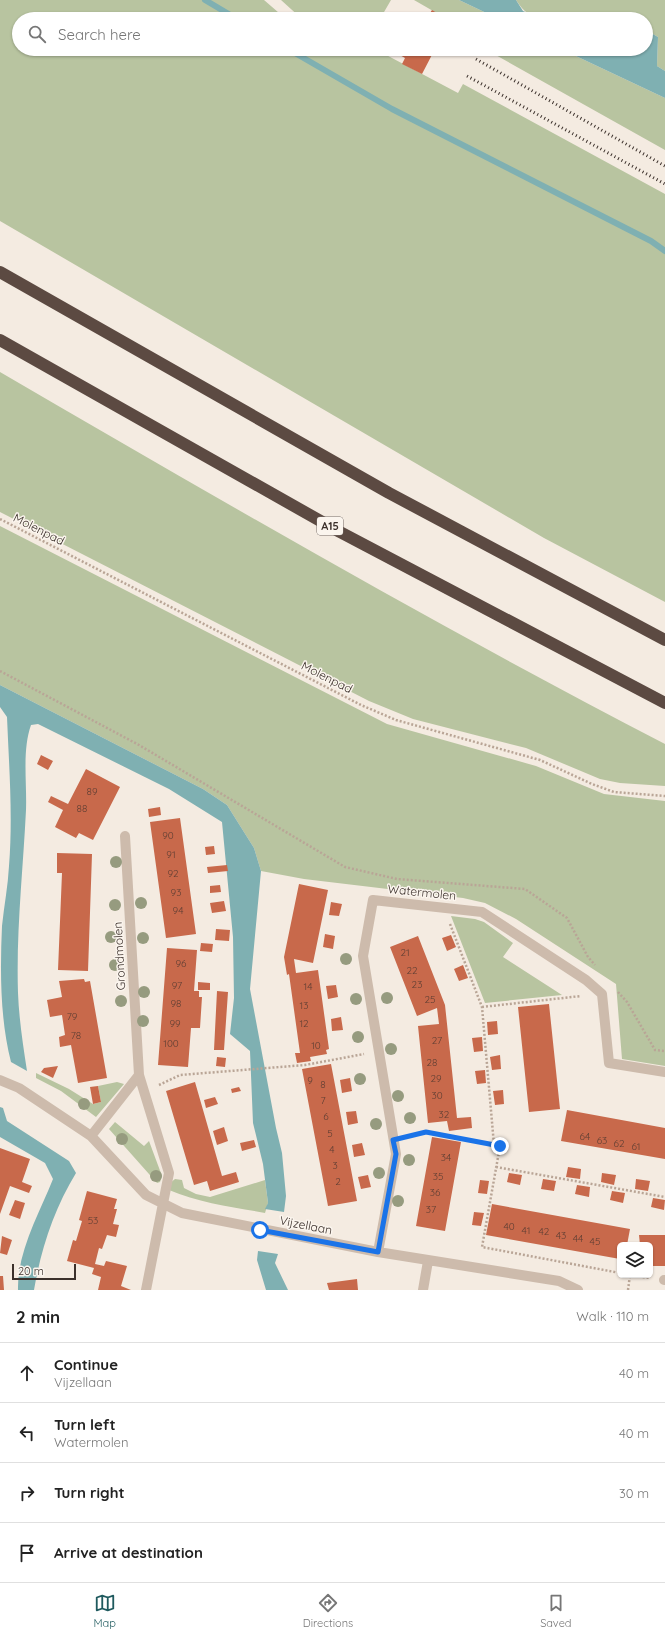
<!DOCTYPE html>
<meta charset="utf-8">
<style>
:root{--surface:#fff;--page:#f2f2f2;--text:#222;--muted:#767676;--line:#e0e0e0;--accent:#1f5a5e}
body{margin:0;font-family:Quicksand,sans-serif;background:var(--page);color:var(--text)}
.controls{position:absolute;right:12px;bottom:12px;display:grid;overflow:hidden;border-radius:6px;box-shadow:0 1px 3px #0004}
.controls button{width:36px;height:36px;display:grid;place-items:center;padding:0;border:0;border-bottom:1px solid var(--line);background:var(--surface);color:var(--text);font:20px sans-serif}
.scale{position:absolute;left:12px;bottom:10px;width:64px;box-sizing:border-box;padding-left:4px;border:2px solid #3b302b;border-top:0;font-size:11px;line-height:14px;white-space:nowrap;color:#3b302b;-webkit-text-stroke:3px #fbf5ee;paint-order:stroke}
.stop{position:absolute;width:12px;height:12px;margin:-9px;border:3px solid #1a73e8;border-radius:50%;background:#fff}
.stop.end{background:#1a73e8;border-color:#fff;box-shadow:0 1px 4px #0008}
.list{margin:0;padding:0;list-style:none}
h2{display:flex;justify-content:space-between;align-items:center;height:52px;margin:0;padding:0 16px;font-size:17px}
h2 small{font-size:13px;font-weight:400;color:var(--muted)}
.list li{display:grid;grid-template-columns:26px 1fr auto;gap:12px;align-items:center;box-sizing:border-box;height:60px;padding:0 16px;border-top:1px solid var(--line)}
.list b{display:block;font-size:15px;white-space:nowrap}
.list p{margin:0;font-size:13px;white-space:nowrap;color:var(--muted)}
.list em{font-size:13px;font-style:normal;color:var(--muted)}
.icon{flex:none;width:22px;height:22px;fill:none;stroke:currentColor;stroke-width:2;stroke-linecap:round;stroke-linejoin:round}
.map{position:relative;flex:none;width:665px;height:1290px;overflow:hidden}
.search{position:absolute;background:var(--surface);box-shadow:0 1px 3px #0004;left:12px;right:12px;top:12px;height:44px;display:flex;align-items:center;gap:10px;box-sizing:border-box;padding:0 14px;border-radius:22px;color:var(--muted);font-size:15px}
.sheet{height:292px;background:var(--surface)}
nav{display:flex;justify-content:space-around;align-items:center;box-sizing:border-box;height:56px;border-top:1px solid var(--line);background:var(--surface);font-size:11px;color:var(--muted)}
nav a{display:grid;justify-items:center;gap:2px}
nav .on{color:var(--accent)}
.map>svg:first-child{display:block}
.green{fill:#b8c4a0}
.water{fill:#7fb0b2}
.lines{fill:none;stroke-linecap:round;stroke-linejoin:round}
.stream{stroke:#7fb0b2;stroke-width:6}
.building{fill:#c8694b}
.path{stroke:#b9a596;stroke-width:2.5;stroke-dasharray:2 2;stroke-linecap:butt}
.minor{stroke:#cdbbac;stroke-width:10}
.highway{stroke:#5c4a42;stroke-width:12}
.rail{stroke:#3b302b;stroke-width:3;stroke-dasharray:1 3;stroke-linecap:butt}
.tree{fill:#969b7f}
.route{stroke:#1a73e8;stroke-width:5}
.labels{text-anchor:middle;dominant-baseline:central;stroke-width:3;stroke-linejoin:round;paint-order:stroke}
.number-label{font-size:10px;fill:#5e3e33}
.shield{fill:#fbf5ee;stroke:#756b66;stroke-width:1}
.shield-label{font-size:11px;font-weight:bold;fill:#3b302b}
.street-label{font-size:12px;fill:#3b302b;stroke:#fbf5ee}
</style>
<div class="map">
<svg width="665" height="1290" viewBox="0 0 665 1290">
<rect width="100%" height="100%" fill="#f4ebe1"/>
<!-- green -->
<path class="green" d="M0,0H264L286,19H19V49H375L458,93L463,84L665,194V602L544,538L0,221Z
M281,0H391L380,19H302Z
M414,0H459L499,19H447Z
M516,0H665V71L657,66L658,37L646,30V19H626L618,15L612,19H567L559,14C539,20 528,19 516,0Z
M485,49H561L665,98V150Z
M0,372C220,500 439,627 665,744V786L620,783L600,779L526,748L413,719L369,701L0,512Z
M0,526L387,724L536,766L604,794L665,801V1066L622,1059L616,984L516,919L485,903L463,898L304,879L261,871L254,848L227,805L203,789L0,685Z
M451,916L475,919L484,922L513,943L503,957L562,995L485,1003Z
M36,1073L69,1089L93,1104L101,1102L98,1086L117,1082L124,1084L96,1117L61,1091L36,1078Z
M115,1122L144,1146L149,1141L162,1176L160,1182L157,1183L109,1129Z
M175,1179L182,1180L184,1188L196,1194L210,1197L265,1180L268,1203L265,1213C233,1207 199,1203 169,1190V1184Z"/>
<!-- water -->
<path class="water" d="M459,0H516L523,11L541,19H499Z
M646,30L658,37L657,66L665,71V98L561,49H646Z
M0,685L203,789L227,805L254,848L261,871L250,989L276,1128L282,1153L286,1196L284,1212L265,1209L268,1203L263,1164L253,1123L250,1051L230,1034L234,998L233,937L222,822L169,789L38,724L31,725C22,751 27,782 26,810C23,871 16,932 18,993C19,1019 23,1045 27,1071L11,1062C0,1019 0,971 2,926C4,906 8,886 9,866C13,816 9,767 7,717L0,707Z
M0,1107L3,1108L7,1121L69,1161L76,1173C54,1209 41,1249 34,1290H18C17,1252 39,1214 53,1179L45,1163L0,1137Z
M258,1251L278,1254L275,1263L288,1290H266L257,1260Z"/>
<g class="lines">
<!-- stream -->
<path class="stream" d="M205,0L237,19
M288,49L392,109L651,241L665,251"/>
</g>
<!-- building -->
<path class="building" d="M432,10L447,19H418L422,12L428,16Z
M401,49H435L422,74L402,64L405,58L398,54Z
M41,755L53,761L48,770L37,764Z
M86,769L120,787L93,840L79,833L76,838L55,827L63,810L48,802L51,796L68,804Z
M160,807L161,815L149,817L148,809Z
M180,818L196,934L166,938L150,822Z
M214,846L215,854L206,855L205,847Z
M57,853L92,854L88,971L58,970L62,873H57Z
M227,865L228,871L208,873L207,867Z
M299,884L328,890L313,963L294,959L296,973L318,970L329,1049L326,1050L327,1054L310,1057L311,1061L297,1063L295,1053H300L289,974L287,975L284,957Z
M220,885L221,892L210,893V886Z
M224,901L226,911L212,913L210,903Z
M331,902L342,904L339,916L329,915Z
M216,929L230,930L229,941L215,940Z
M325,934L335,936L333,949L323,947Z
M451,935L456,947L447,951L442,938Z
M418,936L445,1005L457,1118L471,1117L472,1128L449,1131L447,1121L428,1123L418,1026L439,1024L437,1008L417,1016L390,947Z
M201,943L213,944L212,952L200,951Z
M167,948L197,950L194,991H199V997H202L200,1028H191L188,1067L158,1065Z
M463,965L468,978L459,981L454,969Z
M84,979L85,982L90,981L107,1078L78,1083L71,1045L60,1047L59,1037L65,1035L62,1015L50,1017L47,1000L62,997L59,981Z
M198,982L210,983V990H198Z
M336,985L338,997L328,999L326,986Z
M217,991L228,992L224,1050H214Z
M549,1004L560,1109L529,1112L518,1007Z
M341,1017L343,1030L332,1031L331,1019Z
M497,1021L498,1034L488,1035L487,1022Z
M482,1037L483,1051L474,1052L472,1038Z
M500,1055L501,1069L492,1070L490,1057Z
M217,1057L226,1058L225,1067L216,1066Z
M331,1064L357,1201L328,1206L302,1069Z
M58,1066L53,1078L41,1072L44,1068Z
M485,1070L486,1083L477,1084L475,1071Z
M350,1078L352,1091L342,1093L340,1080Z
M195,1082L222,1176L236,1172L239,1182L210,1191L207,1181L194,1185L166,1091Z
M98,1086L101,1102L93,1104L90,1087Z
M239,1087L241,1091L232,1093L231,1089Z
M503,1090L504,1104L495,1105L493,1091Z
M215,1097L218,1104L206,1108L204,1100Z
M567,1110L665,1128V1159L561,1141Z
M356,1111L358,1123L348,1125L346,1112Z
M224,1127L228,1141L217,1145L213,1131Z
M432,1137L461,1142L445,1231L416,1226Z
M254,1140L256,1147L242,1151L240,1143Z
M362,1143L365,1155L354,1157L352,1145Z
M0,1148L30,1159L22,1182L32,1186L29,1193L10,1186L0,1214Z
M568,1167L581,1169L580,1179L566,1177Z
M509,1173L522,1175L520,1185L507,1182Z
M602,1173L616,1175L614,1185L601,1182Z
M368,1175L371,1187L361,1189L358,1177Z
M543,1179L556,1181L554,1191L541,1189Z
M636,1179L650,1181L648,1191L635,1189Z
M480,1180L489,1181L487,1194L478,1193Z
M577,1185L590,1187L589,1197L575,1194Z
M87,1191L117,1199L114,1209H117L113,1224L119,1225L116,1237L107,1235L102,1249L99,1248L95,1264L104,1266L106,1261L127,1266L121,1286L131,1290H98L101,1277L92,1274L94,1268L67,1261L73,1240L76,1241L82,1221L79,1220Z
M612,1191L625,1193L623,1203L610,1200Z
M653,1198L665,1200L664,1210L651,1207Z
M15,1200L25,1203L20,1219L9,1215Z
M492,1204L630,1229L627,1245H620V1259L486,1235Z
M474,1212L484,1213L481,1226L472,1225Z
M639,1235H665V1266H650V1245H640Z
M2,1236L12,1240L7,1255L0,1253Z
M0,1276H3L4,1290H0Z
M357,1279L358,1290H329L327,1283Z"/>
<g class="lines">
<!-- path -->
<path class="path" d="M0,519L361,705L396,720L540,760L592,784L614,792L665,796
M0,671L139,745L345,867L397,879L525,889L567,918L588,957L595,965
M450,924L482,1007L494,1145
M618,992L627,1002L655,1050L665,1051
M482,1007L581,996
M159,1085L180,1075L305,1065L364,1054
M410,1136L426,1132L500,1146L482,1247L620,1273
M496,1167L665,1197
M628,1290L630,1275L650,1278"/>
<!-- minor -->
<path class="minor" d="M139,1075L169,1173L146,1290
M0,1080L19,1088L91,1136L146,1195L182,1213L378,1252L559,1281L578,1290
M91,1136L139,1075L125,836
M378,1252L396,1154L363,956L373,900L482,912L586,980L602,994L609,1063L665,1072
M664,1280H665
M423,1290L428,1261"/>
<!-- highway -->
<path class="highway" d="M0,272L389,493L665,640
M0,340L340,532L665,703"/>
<!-- rail -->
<path class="rail" d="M476,59L665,166
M467,76L665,184"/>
</g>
<!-- trees -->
<g class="tree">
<circle cx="116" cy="862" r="6"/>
<circle cx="141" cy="903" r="6"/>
<circle cx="115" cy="905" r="6"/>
<circle cx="111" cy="937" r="6"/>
<circle cx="143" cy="938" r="6"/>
<circle cx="346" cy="959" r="6"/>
<circle cx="115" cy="965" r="6"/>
<circle cx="144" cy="992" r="6"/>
<circle cx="387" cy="998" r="6"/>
<circle cx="356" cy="999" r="6"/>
<circle cx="121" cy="1001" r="6"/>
<circle cx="143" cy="1021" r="6"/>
<circle cx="358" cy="1037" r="6"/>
<circle cx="391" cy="1049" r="6"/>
<circle cx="360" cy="1079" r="6"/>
<circle cx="398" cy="1096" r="6"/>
<circle cx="84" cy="1104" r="6"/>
<circle cx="410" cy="1118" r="6"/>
<circle cx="376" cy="1124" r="6"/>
<circle cx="122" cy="1139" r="6"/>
<circle cx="409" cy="1160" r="6"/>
<circle cx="379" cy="1173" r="6"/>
<circle cx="156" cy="1176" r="6"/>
<circle cx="398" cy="1201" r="6"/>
</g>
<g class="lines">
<!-- route -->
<path class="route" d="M260,1230L378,1252L396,1154L393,1140L426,1132L500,1146"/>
</g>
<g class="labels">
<!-- number labels -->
<g class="number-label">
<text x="92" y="791">89</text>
<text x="82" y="808">88</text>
<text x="168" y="835">90</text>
<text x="171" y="854">91</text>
<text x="173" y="873">92</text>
<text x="176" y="892">93</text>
<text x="178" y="910">94</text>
<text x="405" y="952">21</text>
<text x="181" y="963">96</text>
<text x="412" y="970">22</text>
<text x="417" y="984">23</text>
<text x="177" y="985">97</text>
<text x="308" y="986">14</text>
<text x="430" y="999">25</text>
<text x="176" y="1003">98</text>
<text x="304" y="1005">13</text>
<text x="72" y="1016">79</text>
<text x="175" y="1023">99</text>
<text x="304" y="1023">12</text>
<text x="76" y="1035">78</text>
<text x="437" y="1040">27</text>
<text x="171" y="1043">100</text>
<text x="316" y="1045">10</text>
<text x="432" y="1062">28</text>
<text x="436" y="1078">29</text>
<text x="310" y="1080">9</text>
<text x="323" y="1084">8</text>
<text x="437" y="1095">30</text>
<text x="323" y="1100">7</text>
<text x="444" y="1114">32</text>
<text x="326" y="1116">6</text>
<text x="330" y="1133">5</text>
<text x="585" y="1136">64</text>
<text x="602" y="1140">63</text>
<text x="619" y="1143">62</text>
<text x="636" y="1146">61</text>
<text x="332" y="1149">4</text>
<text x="446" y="1157">34</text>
<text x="335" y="1165">3</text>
<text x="438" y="1176">35</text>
<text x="338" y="1181">2</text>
<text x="435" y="1192">36</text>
<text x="431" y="1209">37</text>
<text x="93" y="1220">53</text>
<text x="509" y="1226">40</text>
<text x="526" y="1230">41</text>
<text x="544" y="1231">42</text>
<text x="561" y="1235">43</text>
<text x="578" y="1238">44</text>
<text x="595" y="1241">45</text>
</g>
<!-- shield labels -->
<rect class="shield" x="317" y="517" width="26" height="18" rx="3"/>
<g class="shield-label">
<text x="330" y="526">A15</text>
</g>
<!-- street labels -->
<g class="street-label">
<text transform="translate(39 529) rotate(27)">Molenpad</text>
<text transform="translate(327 677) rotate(27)">Molenpad</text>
<text transform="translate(422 892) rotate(6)">Watermolen</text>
<text transform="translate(119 956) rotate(-93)">Grondmolen</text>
<text transform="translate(306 1225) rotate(11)">Vijzellaan</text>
</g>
</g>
</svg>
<div class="controls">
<button><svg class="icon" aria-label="layers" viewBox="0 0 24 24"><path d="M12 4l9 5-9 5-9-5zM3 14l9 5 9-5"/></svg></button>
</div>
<div class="scale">20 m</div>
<div class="stop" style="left:260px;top:1230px"></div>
<div class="stop end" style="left:500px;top:1146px"></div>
<div class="search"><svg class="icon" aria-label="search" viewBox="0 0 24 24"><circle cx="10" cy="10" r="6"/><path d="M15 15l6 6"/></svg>Search here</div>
</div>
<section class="sheet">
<h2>2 min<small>Walk · 110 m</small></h2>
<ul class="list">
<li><svg class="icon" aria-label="ahead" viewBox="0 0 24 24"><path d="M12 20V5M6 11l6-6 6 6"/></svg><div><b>Continue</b><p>Vijzellaan</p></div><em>40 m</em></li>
<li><svg class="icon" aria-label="left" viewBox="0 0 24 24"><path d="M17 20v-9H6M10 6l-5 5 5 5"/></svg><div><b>Turn left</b><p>Watermolen</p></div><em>40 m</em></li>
<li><svg class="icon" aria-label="right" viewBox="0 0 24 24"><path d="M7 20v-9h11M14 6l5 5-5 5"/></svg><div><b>Turn right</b></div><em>30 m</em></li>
<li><svg class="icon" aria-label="arrive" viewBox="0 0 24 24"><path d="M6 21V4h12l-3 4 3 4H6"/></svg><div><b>Arrive at destination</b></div></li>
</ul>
</section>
<nav>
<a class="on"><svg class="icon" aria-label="map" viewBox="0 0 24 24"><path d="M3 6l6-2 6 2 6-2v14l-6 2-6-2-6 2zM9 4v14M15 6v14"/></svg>Map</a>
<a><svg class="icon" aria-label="directions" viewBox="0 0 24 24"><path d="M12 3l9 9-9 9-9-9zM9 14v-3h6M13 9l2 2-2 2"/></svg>Directions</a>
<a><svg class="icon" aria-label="saved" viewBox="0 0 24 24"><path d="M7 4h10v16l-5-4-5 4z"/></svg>Saved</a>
</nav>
